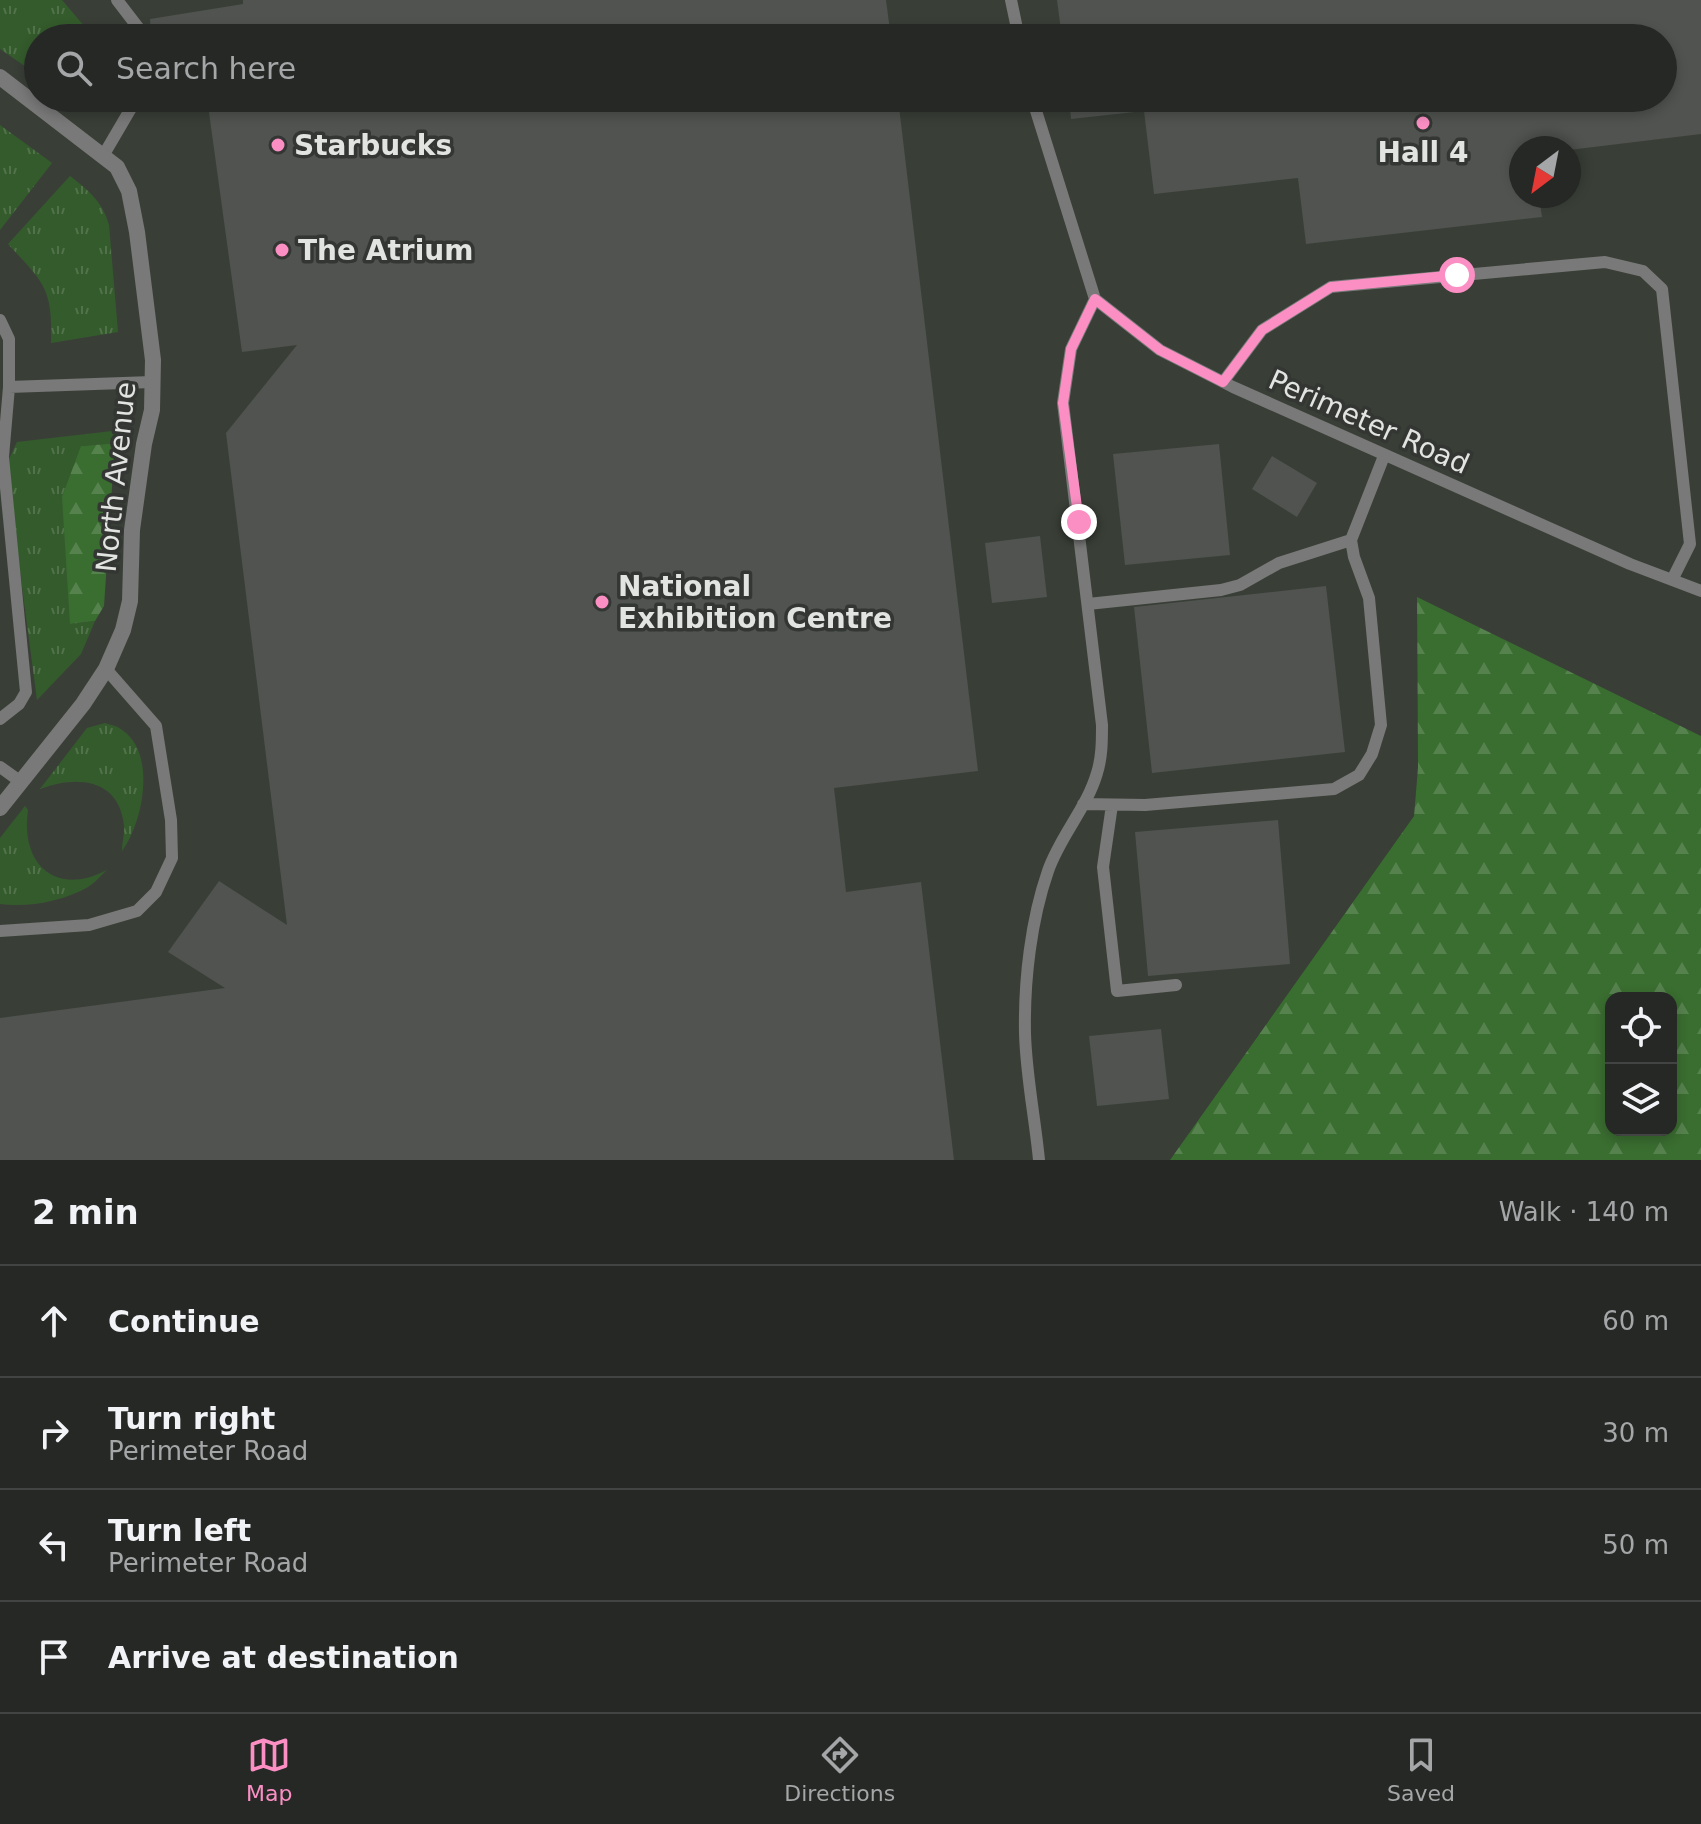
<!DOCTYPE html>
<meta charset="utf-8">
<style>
:root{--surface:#262826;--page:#323432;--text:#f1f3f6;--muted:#a4a6a7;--line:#424443;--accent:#fb8fc4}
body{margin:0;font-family:"DejaVu Sans",sans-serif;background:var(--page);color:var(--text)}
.controls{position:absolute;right:24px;bottom:24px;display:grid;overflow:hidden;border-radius:16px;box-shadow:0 4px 12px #0003}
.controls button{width:72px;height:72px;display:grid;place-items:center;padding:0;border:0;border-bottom:2px solid var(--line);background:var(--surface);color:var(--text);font:40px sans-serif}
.compass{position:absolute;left:1509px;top:136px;width:72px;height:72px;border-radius:50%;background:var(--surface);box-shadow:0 4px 12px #0003;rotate:212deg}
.stop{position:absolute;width:24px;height:24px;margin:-18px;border:6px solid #fb8fc4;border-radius:50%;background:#fff}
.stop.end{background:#fb8fc4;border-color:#fff;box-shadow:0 2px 8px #0008}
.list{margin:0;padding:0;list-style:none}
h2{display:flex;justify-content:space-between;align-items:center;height:104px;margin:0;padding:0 32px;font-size:34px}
h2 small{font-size:26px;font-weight:400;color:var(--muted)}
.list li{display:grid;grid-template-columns:52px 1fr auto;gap:24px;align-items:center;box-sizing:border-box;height:112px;padding:0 32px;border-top:2px solid var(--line)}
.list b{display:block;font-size:30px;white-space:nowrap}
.list p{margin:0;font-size:26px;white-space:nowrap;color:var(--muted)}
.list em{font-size:26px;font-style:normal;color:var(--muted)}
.icon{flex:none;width:44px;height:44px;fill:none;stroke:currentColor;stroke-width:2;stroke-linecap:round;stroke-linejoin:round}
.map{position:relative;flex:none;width:1701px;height:1160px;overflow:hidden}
.search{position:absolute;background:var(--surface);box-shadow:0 4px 12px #0003;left:24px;right:24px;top:24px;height:88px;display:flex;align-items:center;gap:20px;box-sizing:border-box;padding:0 28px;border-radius:44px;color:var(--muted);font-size:30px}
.sheet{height:552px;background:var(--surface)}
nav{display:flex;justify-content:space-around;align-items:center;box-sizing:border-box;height:112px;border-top:2px solid var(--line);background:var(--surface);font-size:22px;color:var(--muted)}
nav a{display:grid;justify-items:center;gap:4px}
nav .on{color:var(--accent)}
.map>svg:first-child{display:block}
.built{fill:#393f37;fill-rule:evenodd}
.grass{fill:url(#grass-tufts)}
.forest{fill:url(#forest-firs);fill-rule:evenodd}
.building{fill:#505350}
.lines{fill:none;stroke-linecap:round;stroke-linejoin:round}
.service{stroke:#787978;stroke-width:12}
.minor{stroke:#787978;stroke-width:16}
.route{stroke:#fb8fc4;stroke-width:10}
.poi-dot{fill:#fb8fc4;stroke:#333633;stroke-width:3}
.labels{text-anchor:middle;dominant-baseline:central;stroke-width:7;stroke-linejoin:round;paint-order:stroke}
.poi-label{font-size:28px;font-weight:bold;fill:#e2e4e2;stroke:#333633;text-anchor:start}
.street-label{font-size:28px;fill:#e2e4e2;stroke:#333633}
</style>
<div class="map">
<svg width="1701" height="1160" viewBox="0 0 1701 1160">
<defs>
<pattern id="grass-tufts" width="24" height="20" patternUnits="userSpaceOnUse" patternTransform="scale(2)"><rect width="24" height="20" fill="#345b2c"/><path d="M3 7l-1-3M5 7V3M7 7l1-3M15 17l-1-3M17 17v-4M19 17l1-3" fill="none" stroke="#51724a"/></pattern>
<pattern id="forest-firs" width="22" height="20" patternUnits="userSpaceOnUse" patternTransform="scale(2)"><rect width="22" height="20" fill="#3a6d30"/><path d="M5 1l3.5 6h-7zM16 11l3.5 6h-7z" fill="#56824e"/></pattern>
</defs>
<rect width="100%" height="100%" fill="#333633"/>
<!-- built -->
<path class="built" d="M0,0H1701V736L1417,598L1418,767L1414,816L1170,1160H0ZM38,38H1663V98H38ZM1521,148H1569V196H1521Z"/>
<!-- grass -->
<path class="grass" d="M0,0H62L85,27L87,38H38V75L0,49Z
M0,125L52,163L0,230Z
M70,176C88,190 103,202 109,225L118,332L51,343C53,288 44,283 8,244Z
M121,430L119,443L81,446L70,624L95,621L81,654L37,700L6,465L17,442Z
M105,723C110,725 118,726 122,730C157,753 143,823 122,851C122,843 125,833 124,825C119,778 76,775 40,789L87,728Z
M25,806L28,810C20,865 56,897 107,870C101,875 95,883 88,887C64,901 27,908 0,904V838Z"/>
<!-- forest -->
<path class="forest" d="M119,443L114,457L104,606L95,621L70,624L62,497L81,446Z
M1417,597L1701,736V1160H1170L1414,816L1418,767ZM1611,998H1671V1130H1611Z"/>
<!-- building -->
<path class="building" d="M243,0H886L891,38H151L150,19L243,4Z
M1057,0H1701V134L1569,150L1521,148V196H1539L1542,217L1306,244L1298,178L1154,194L1144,111L1071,119L1069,98H1663V38H1062Z
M207,98H898L978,771L834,788L846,892L921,882L954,1160H0V1018L225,988L168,952L219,881L287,925L226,433L297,345L242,352Z
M1219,444L1230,555L1125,565L1113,454Z
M1272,456L1317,483L1297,517L1252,489Z
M1040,536L1047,597L992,603L985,543Z
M1326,586L1345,752L1152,773L1134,607Z
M1278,820L1290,964L1148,976L1135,832Z
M1161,1029L1169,1099L1097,1106L1089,1036Z"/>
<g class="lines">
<!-- service -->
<path class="service" d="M117,0L140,30L141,38
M1011,0L1019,38
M1032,98L1095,299
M103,156L137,98
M0,320L9,339V387L3,457L26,692L19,704L0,719
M1223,382L1262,330L1331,287L1605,262L1643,271L1662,289L1690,544L1672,580
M9,387L152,382
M1088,604L1221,590L1240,585L1279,563L1351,540
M0,767L21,782
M1083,804L1145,805L1334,789L1359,775L1372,754L1381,725L1369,598L1354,557L1351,540L1384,456
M1112,805L1103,867L1117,991L1176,985
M0,931L89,925L137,911L156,892L172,858L171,820L156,726L106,669
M1039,1160C1035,1118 1026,1075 1025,1033C1024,980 1031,920 1048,871C1060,836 1087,808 1097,773C1102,757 1102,741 1102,725L1063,403L1071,349L1095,299L1160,350L1233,387L1630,564L1701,591"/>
<!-- minor -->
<path class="minor" d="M0,77L117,167L129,191L137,232L153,360L152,410L144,444L132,530L130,601L123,630L106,669L83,704L0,808"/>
</g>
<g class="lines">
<!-- route -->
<path class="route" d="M1079,522L1063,403L1071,349L1095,299L1160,350L1223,382L1262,330L1331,287L1457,275"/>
</g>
<!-- markers -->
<g class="poi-dot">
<circle cx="1423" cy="123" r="8"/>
<circle cx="278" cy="145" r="8"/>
<circle cx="282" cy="250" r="8"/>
<circle cx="602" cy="602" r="8"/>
</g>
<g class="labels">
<!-- poi labels -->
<g class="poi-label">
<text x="294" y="145">Starbucks</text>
<text x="1423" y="152" text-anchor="middle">Hall 4</text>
<text x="298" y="250">The Atrium</text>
<text x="618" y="586">National<tspan x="618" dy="32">Exhibition Centre</tspan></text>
</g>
<!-- street labels -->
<g class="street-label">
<text transform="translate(1369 422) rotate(24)">Perimeter Road</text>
<text transform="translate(116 477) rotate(-84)">North Avenue</text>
</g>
</g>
</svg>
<div class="controls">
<button><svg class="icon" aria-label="locate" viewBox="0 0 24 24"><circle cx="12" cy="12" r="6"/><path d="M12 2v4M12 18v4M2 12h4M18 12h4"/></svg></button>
<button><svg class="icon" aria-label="layers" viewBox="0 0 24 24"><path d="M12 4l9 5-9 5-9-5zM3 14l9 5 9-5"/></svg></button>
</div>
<svg class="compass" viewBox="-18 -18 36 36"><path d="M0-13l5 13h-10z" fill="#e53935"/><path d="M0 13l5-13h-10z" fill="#a4a6a7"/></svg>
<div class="stop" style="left:1457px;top:275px"></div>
<div class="stop end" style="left:1079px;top:522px"></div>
<div class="search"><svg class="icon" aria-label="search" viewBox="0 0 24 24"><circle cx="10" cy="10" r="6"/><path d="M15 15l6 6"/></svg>Search here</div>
</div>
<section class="sheet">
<h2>2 min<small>Walk · 140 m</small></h2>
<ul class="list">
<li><svg class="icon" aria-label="ahead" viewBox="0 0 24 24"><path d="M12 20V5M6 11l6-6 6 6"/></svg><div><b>Continue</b></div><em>60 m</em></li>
<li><svg class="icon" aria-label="right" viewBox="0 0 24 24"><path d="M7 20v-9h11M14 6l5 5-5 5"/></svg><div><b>Turn right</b><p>Perimeter Road</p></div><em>30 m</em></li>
<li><svg class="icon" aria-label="left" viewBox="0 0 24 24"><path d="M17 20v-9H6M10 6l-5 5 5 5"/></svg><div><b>Turn left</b><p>Perimeter Road</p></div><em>50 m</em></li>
<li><svg class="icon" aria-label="arrive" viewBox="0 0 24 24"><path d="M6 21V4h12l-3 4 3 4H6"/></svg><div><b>Arrive at destination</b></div></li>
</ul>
</section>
<nav>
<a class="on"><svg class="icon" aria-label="map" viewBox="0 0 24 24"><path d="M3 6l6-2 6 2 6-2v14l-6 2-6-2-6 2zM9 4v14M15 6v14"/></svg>Map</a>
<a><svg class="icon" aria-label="directions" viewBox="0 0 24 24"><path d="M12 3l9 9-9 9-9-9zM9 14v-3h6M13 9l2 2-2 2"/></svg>Directions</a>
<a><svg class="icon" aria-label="saved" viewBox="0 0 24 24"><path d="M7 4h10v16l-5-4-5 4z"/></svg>Saved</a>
</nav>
